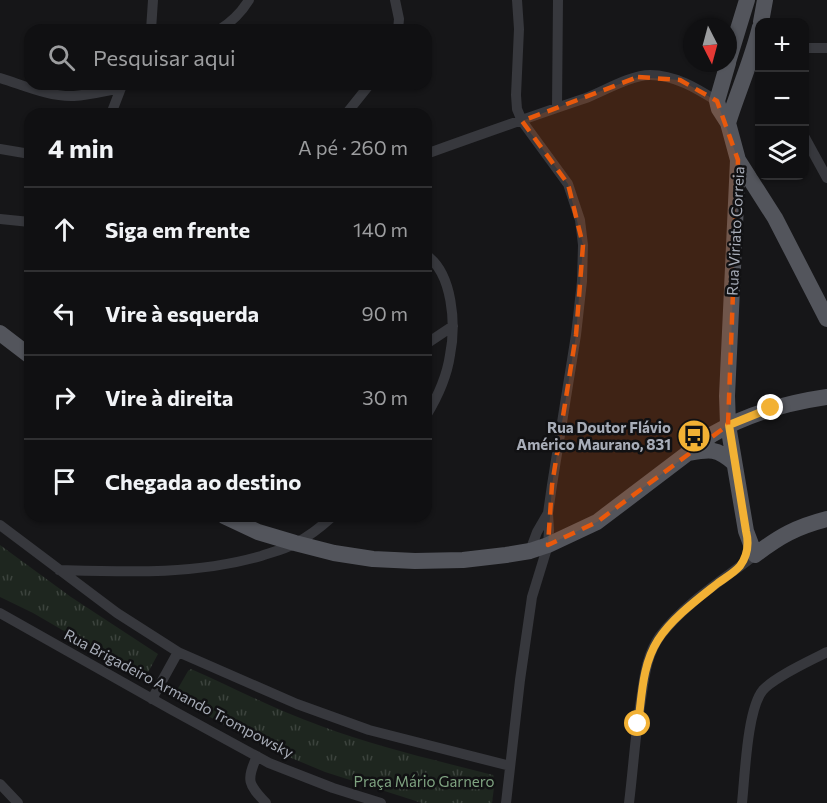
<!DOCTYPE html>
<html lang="pt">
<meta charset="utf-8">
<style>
:root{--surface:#101012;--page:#19191b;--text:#f1f3f6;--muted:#9c9d9f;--line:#303032}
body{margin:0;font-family:Commissioner,sans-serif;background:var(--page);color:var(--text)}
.controls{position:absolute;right:18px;top:18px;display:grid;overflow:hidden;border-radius:12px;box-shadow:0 2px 4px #0004}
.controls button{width:54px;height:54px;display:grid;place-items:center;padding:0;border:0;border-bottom:2px solid var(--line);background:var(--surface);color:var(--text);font:30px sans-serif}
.compass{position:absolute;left:683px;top:18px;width:54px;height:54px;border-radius:50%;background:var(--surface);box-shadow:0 2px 4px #0004;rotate:174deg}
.stop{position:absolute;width:18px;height:18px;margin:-14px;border:4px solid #f2b134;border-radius:50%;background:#fff}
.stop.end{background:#f2b134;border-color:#fff;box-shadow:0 2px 6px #0008}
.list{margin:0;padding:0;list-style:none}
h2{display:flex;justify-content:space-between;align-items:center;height:78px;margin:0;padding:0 24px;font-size:26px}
h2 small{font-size:20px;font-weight:400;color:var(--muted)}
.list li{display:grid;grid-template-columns:39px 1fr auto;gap:18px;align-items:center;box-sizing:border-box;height:84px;padding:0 24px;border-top:2px solid var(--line)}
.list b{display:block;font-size:22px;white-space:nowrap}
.list em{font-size:20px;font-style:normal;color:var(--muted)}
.icon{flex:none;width:33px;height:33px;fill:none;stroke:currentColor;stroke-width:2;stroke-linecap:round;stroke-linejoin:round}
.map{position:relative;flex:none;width:827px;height:803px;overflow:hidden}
.search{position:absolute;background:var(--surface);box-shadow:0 2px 4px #0004;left:24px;top:24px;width:408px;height:66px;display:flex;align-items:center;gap:15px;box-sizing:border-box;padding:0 21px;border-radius:18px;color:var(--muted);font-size:22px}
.panel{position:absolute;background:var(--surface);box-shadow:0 2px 4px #0004;left:24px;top:108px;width:408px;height:414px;border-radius:18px}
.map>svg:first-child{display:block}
.grass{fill:url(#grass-tufts)}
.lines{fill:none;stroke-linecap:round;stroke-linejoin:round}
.street{stroke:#37383d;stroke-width:10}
.primary{stroke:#53555c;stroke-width:16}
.route{stroke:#f2b134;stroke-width:8}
.marked{fill:#e8590c;fill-opacity:0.2;stroke:#e8590c;stroke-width:4.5;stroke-dasharray:12 8;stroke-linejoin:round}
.labels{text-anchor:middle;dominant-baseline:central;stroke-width:5;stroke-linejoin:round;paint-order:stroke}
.street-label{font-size:15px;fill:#a8adb8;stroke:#111113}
.poi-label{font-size:15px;font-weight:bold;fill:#a8adb8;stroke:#111113;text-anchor:end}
.park-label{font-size:15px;fill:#7fa381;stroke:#111113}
</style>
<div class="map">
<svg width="827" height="803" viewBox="0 0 827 803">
<defs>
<pattern id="grass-tufts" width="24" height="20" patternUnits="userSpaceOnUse" patternTransform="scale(1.5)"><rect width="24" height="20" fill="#1e261f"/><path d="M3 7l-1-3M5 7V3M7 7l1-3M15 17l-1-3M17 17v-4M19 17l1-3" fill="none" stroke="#3c433d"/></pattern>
</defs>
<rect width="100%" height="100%" fill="#161618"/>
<!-- grass -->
<path class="grass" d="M0,545L71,597L158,654L145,678L33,613L0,597Z
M191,669C234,688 276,710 321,726C377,747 435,760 493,775L495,780L492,803H422L325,772L265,747L173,697L188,671Z"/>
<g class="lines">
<!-- street -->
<path class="street" d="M395,0L399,19L398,30
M151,30L153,0
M219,30C232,22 241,13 249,0
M804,48H827
M0,78C23,85 49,97 74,96C89,95 105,91 121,88
M557,107L558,0
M111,114L121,88L123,84
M346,114L370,84
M804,136L827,178
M0,149L30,154
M426,154C479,135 532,116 586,98C604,91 631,75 650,75C675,75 696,88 717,101
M0,219L30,222
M426,255C453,273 456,325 450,355C447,376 437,398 426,416
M426,344L453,326
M0,525L117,613L178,652L297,704L369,730L510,766
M530,551L537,532L548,513
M59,570C126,572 196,575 261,556C273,552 285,549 296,543C310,536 322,526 333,516
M0,613L172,710L269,763L333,788L381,803
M152,699L178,652
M257,756C246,781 248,784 266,803
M0,784L18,803
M506,803L520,680L532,597L548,545L549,530L548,513L552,485L576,335L582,281L583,245L580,220L568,184L522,121L517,109L516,95L519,29L517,0
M629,803C633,771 635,738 640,706C644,682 645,657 660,636C685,603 723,580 755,555
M742,803C745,776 747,709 763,690C776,676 810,661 827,652"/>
<!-- primary -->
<path class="primary" d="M761,22L765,0
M728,62L747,0
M728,63L717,101L719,109L728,123L738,160L727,396L728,425L746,531L755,555C780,536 796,527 827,519
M728,123C738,91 752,60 760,27
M738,160L775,218L827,319
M0,333L30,356
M689,453C710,449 717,448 734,463
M224,516L258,532L295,543L334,553L373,559L415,561L463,560L506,555L530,551L548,545L597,522L713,434C749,413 786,403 827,397"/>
</g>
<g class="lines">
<!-- route -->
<path class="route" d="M638,724C642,696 642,665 658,640C672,618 698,599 718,583C725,578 735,572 740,566C748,555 749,543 746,531L729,425L771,408"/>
</g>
<!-- marked area -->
<path class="marked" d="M638,77L680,80L717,101L738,160L728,425L597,522L548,545L552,485L576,335L583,245L568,184L522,121Z"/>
<!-- icons -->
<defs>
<symbol id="bus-disc" viewBox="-11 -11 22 22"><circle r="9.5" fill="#f2b134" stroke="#111113"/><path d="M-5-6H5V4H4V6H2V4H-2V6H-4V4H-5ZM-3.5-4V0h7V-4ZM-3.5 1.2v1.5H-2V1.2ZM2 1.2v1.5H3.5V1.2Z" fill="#111"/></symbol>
</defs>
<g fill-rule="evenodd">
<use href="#bus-disc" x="675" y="417" width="38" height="38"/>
</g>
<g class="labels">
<!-- street labels -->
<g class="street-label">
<text transform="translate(735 231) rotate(-87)">Rua Viriato Correia</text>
<text transform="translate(179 693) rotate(28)">Rua Brigadeiro Armando Trompowsky</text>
</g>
<!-- poi labels -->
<g class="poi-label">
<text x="671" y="427">Rua Doutor Flávio<tspan x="671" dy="17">Américo Maurano, 831</tspan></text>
</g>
<!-- park labels -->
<g class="park-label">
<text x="424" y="781">Praça Mário Garnero</text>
</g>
</g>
</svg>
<div class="controls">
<button>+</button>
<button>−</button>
<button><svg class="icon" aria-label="layers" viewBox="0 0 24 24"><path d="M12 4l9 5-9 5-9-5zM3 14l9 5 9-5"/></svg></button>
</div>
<svg class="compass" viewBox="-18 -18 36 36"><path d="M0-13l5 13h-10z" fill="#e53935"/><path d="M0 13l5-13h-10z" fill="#9c9d9f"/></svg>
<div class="stop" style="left:638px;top:724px"></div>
<div class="stop end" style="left:771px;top:408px"></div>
<div class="search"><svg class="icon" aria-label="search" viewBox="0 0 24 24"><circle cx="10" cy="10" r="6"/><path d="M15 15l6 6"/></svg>Pesquisar aqui</div>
<section class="panel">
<h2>4 min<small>A pé · 260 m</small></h2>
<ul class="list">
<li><svg class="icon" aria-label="ahead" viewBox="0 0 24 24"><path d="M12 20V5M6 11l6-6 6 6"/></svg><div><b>Siga em frente</b></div><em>140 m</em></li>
<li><svg class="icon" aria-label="left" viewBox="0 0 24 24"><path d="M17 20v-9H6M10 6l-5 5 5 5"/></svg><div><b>Vire à esquerda</b></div><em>90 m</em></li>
<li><svg class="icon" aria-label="right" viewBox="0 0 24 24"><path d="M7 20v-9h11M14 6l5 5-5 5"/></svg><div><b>Vire à direita</b></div><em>30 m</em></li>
<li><svg class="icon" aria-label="arrive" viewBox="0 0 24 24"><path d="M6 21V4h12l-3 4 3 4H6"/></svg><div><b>Chegada ao destino</b></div></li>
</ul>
</section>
</div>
